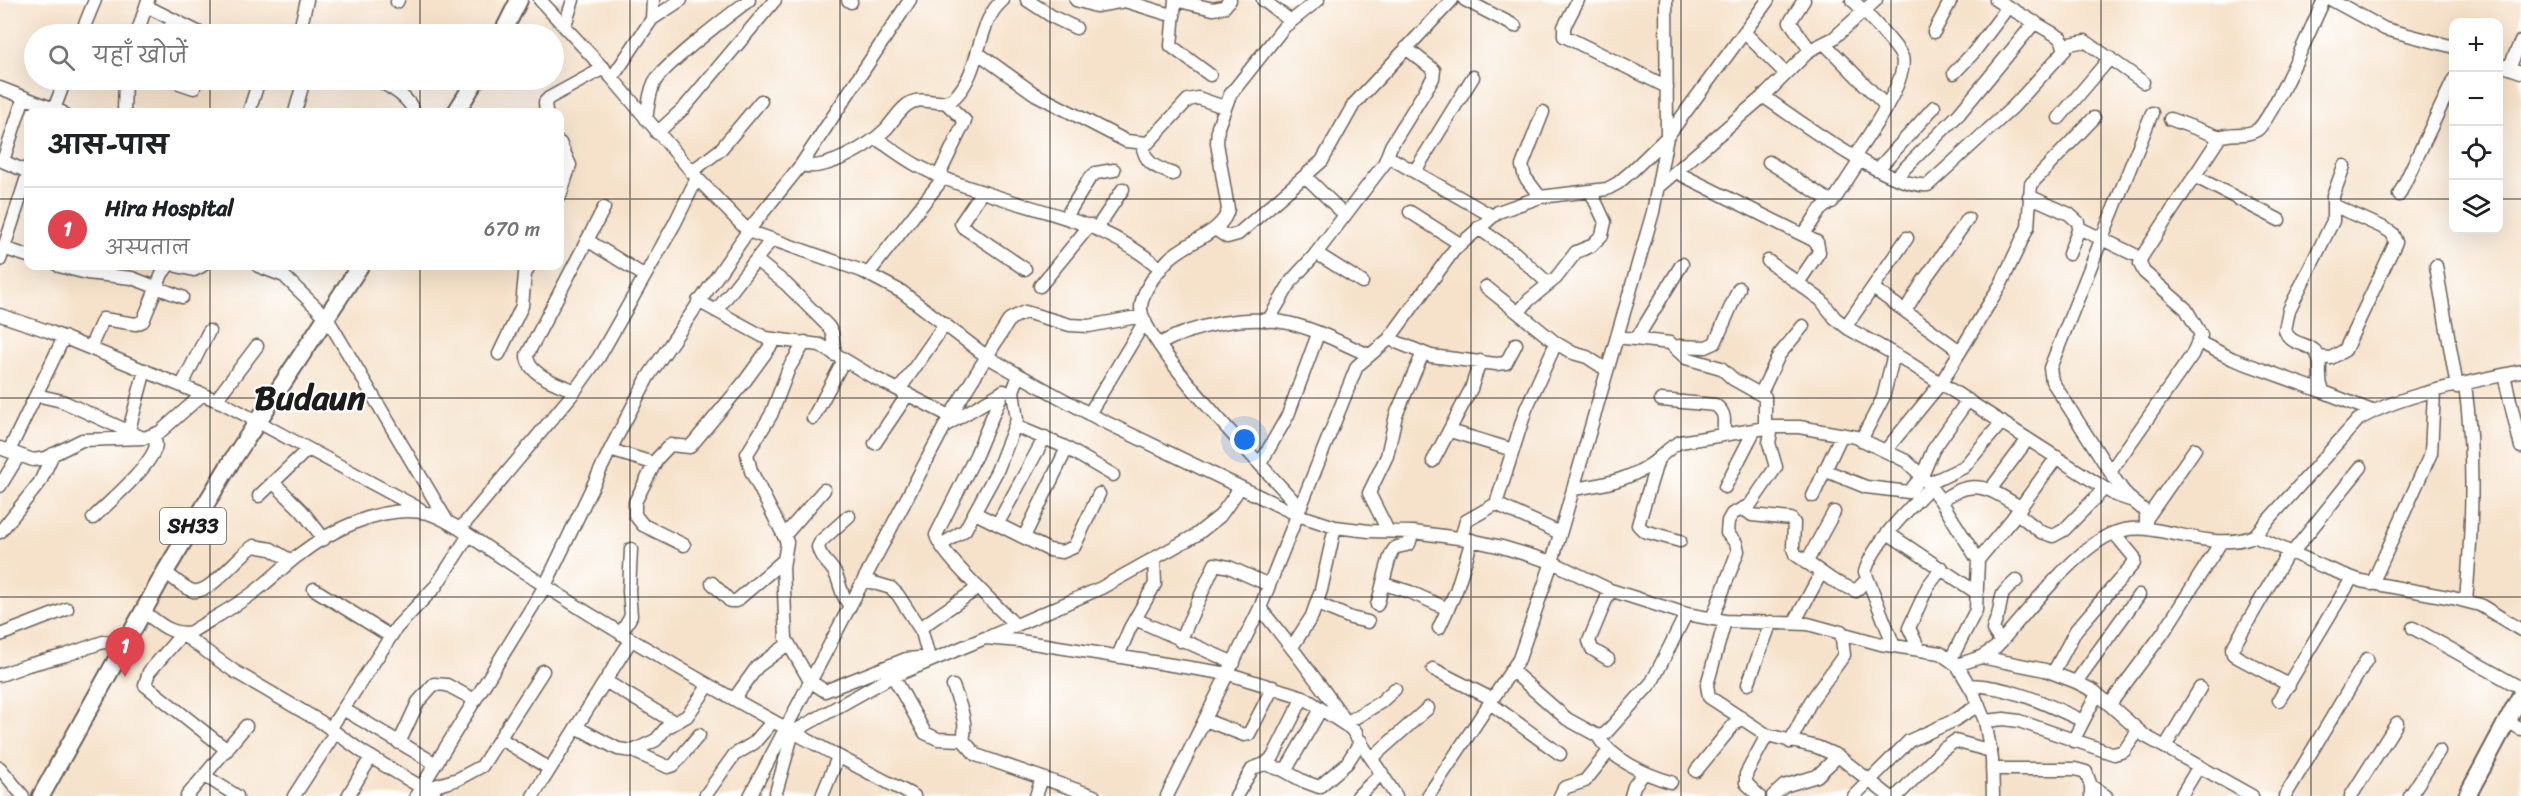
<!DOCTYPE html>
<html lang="hi">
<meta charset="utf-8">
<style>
:root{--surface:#fff;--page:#f2f2f2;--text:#202124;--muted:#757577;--line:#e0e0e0;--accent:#1f6fb2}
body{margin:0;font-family:Sriracha,"Playpen Sans Deva",sans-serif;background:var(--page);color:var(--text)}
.controls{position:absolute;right:18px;top:18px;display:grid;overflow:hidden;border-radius:12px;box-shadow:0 6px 24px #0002}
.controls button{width:54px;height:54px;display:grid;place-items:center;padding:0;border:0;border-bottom:2px solid var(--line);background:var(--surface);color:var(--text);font:30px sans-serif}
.you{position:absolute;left:1245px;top:440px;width:21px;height:21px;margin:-15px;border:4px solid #fff;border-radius:50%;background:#1a73e8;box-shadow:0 0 0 9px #1a73e833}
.badge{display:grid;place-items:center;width:39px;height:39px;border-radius:50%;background:var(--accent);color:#fff;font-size:20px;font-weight:700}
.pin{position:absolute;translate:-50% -50px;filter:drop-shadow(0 2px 3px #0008)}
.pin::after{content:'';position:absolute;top:32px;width:21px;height:18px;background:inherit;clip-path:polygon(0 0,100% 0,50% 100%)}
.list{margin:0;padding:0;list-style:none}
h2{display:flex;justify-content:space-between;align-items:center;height:78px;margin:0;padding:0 24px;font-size:26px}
h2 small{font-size:20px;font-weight:400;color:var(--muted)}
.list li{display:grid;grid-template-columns:39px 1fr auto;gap:18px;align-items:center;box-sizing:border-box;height:84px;padding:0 24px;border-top:2px solid var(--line)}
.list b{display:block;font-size:22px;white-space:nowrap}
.list p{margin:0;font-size:20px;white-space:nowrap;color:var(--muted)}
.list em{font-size:20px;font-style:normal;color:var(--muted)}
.icon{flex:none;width:33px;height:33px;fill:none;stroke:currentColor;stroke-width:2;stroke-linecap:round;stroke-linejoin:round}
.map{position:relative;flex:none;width:2521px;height:796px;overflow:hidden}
.search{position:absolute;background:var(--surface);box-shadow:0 6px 24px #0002;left:24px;top:24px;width:540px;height:66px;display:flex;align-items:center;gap:15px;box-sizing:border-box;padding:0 21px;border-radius:33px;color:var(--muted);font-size:22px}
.panel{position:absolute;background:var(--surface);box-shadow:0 6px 24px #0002;left:24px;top:108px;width:540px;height:162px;border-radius:12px}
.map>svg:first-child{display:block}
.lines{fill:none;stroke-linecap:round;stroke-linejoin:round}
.minor-casing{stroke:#686159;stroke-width:15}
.major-casing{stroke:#686159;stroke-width:20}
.minor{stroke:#fff;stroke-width:12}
.major{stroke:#fff;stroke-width:16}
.grid{fill:none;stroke:#1c1c1c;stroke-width:1.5;stroke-opacity:0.55}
.labels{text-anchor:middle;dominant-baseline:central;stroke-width:4.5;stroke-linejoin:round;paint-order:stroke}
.shield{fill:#fff;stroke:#606060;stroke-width:1.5}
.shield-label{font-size:21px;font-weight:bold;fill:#1c1c1c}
.town-label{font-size:34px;font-weight:bold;fill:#1c1c1c;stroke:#fff}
</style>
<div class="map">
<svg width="2521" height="796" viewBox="0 0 2521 796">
<rect width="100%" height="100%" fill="#fff"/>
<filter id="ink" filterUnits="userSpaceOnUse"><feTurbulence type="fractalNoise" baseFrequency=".0167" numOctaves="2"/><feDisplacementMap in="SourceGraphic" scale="12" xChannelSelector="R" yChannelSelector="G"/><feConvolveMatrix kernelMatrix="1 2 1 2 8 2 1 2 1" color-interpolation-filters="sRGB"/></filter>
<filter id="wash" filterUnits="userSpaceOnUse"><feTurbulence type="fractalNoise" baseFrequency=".008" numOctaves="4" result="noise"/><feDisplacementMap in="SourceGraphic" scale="24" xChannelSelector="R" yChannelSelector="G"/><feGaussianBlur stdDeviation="1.35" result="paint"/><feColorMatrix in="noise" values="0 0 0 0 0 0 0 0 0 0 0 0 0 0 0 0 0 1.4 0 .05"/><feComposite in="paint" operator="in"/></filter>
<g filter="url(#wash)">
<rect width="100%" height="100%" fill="#f6e2ca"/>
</g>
<g filter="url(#ink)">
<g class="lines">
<defs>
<path id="minor" d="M540,0L612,78L697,178L748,231L862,271L902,292L986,356L1019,375L1097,418L1298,515
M848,0L851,2
M1027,0L1053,17L1076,28
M1076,0L1096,6L1125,1L1174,16
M1175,0L1171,46L1210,75
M1175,0L1213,9L1224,7L1230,0
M1263,0L1291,21
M1318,0L1284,27L1230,95L1218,127L1217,143L1228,209C1224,233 1185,242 1168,260C1157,272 1142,290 1141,307C1139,339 1265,469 1292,499L1298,515L1335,527L1369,531L1413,532L1466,539L1502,547L1552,562L1610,590L1686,614L1725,621L1808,624L1881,644L1940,653L1957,665L1973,692L1985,721L1992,759L1993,796
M1465,0L1515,26
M1578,0L1564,27V36L1667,87
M1804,0L1790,22L1810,50
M1852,0C1862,8 1898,47 1902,57C1909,79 1867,138 1854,157
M2332,0L2385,29L2454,47
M397,2L398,0
M146,6L202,34
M652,19L653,0
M565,25L573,0
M1744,32L1786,74
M1934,32L1951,0
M81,34L95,0
M137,34L148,0
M168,34L173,19
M305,34L302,21L307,0
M1824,43L1887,107
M2065,45L2085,41L2143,82
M978,53L1035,94L1126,141L1148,143L1188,100L1198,98L1224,107
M2498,64L2521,72
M2509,68L2521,41
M1954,73L1974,52L2008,7
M612,78L652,19L681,0
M170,80L194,88
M378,80C391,88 409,97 414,112
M0,88L62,112
M1763,96C1796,119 1890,189 1928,185L2013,107L2065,50L2061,38L1996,0
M53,112L65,80
M124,112L125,80
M249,112L259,80
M295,112L304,80
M546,112L545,102L549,98L604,68
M2059,118L2110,58
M646,119C648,107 649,94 654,83C663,65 731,14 749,0
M2170,119L2220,137
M657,133L684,108L775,0
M876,138C889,147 903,158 918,166C939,177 963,186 986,193C1052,216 1104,221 1161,269
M560,143L570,165L560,196
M1142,144C1145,164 1155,167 1173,174
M1387,156L1492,216
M0,160L28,172
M3,161L24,97
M1769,162L1832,202
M801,165C825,172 869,146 886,129C893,121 899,111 907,105C922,93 942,110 955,97C982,70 976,22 1003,0
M2344,166L2333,196V221L2289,310L2285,330C2290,345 2305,342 2315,351C2325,361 2315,380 2324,392L2372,411
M1878,169L1934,107
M1415,171L1473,77
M691,172L720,150L761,101
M1676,172L1817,242L1819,252L1798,283
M939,175L965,121L945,102
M2194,176L2279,220
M1306,177L1345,215
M1896,177L1959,114L2035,22
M1658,187L1767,93L1810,50L1834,38L1876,0
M982,192L961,223L963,227L1025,269
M2399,195L2454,79
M2029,196L2069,214L2078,222L2079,228L2069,254
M1540,197L1525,177L1522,166L1543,112
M1410,212L1460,244
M1066,217L1089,179L1096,173L1114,170
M1097,228L1123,189
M1478,228L1515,253L1549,284
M2079,228L2133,254
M1215,229L1227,237L1238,234L1322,161L1354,104L1452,0
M1804,234L1820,210L1836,197L1860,160
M587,240L645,276
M3,248L28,256
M1316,253L1362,282
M0,260L28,174
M756,260L786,284L828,326L832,332L835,355
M1768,261L1821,300L1835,318L1849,329L1903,359L2115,495L2130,500
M59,266L87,273L132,278L182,297
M177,266L194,270L202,266
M258,266L284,276L327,318L447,521
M2436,266L2457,387
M868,274L944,177
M1040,286L1090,225
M1486,287L1556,343L1573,353L1587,357L1607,370
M1873,288L1960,351
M698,301L766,338L820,345L873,377L950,416
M716,311L772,239
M1905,311L1924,280L1968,219
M1519,312L1529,300L1556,278L1576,252L1591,246L1602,235L1605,222L1591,192
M0,315L48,331L223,403L420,509
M1268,321L1292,280L1314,256L1384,164L1391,146L1433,78L1434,70L1406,48
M1846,326L1907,238
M1617,337L1670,343L1686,358L1721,368L1733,379L1765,397V429
M1637,338L1682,264
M1389,339L1431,356L1496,364L1506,363L1516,344
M805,342L789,368L771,415L747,454L751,471L787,542L783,567L786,639L810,681L825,691L906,659L919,658L930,661
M2199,342L2233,359L2324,392
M1159,344C1195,325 1247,314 1288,323C1316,329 1343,344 1369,355
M1674,346L1706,347L1715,343L1739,288
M90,348L103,319L136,324L143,321L162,274L168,266
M499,354L522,306L525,274L529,266
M2318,357L2331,358L2345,350L2396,242L2392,233L2384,228L2333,205
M2504,375L2521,447
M182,385L209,331
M2465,385C2475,457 2472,528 2466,601
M899,390L945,324
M575,391C559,384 527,375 527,355L604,208
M1003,391L976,455L936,535C940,554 999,607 1015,625
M1761,393L1779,355L1803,326
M36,395L62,401L143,438
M216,400L257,346
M1661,400L1715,405C1727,413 1724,422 1723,435
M1089,414L1145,321
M813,418L844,360
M946,425L1004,391
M1015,426L1063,446L1113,475
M129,430L145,370
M1450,431L1513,450
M1861,440L1883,398L1894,354
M875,443L908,394
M0,448L33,460L46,458L82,440L144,438L160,432L203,394
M610,450L653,463L670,445L690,447L745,381L775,340
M1886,450L1941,383L2001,284L2028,227L2031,184L2094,118
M9,451L64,337
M1658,459L1638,525L1644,531L1680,541
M656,461L635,502V515L643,525L684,545
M1433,461L1471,389L1480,361
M1260,464L1288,415L1318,334
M1824,470L1866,487L1909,492L1922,476L1933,450L1968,400
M2110,472L2192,355L2201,335L2186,309L2144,272L2140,264L2141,258L2220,137C2231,132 2246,137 2257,130C2273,118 2313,23 2324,0
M273,482L302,511L324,539
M1928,484L1964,467L2002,422
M0,486L19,455
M1725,487L1754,431
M1573,489C1601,485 1626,481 1650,465C1661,458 1667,448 1680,442L1772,427H1799L1856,437L1906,461L1922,476L1941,501L1978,560L1976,610L1951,659
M1990,490L2028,439
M259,496L308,449
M1813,496L1842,434
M1941,501C1973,476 1990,489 2020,507
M1496,504L1560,533
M1744,509L1752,515L1791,519L1794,523L1793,548L1795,554L1832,580L1856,591L1867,579
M975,513L1049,550L1062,552L1074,547L1099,494
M2017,513L2041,532L2053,536L2064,530L2105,488
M849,516L821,541L818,547C820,559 832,565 836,575C842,588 840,594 850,606
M93,518C110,501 146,471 155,449C157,444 155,440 153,435
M2147,518L2195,449
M998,523L1045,437
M2146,528V512L2127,496L2116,481L2052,381L2050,368L2152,113
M460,529L571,396L599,357L675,223L697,178
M1388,531L1369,493L1387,456L1396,415L1423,353
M0,532L40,482L53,454
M1889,534L1977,593
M1025,535L1067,448
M784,536L824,490
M2254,536L2324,567L2361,581L2453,598L2480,605L2521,630
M1461,538L1466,521L1496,504L1526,409L1556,343
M941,545L965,530L997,471L1017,420L1013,391L1019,375
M2289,551L2232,649L2233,654L2237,657L2289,685
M2292,553L2361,467
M1978,560L2012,519L2057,457
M1806,563L1834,512
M165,572C173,578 184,588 193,591C211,594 238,555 254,546L271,549L291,561
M864,580L891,588L898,595L922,632L930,661
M712,583L730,601H736L784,560
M1384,584L1410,592L1448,609
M2372,584L2431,453L2434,392
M314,589L390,636
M1316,603L1351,618L1368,622
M1377,605C1381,595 1389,551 1395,548C1399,546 1404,546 1409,544L1413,532
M1260,608C1309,668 1354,730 1396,796
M144,612C159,623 172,636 191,632C213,618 237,606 257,590C270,580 282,568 296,557C329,531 383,503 427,513C439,516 449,523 460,529C604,629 757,715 914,796
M1135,619L1234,663
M1712,619L1738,551L1736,543L1727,533L1728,521L1732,514L1750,505L1776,467L1769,443L1772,427
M1725,621L1707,685L1709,697L1767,735L1817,747L1838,756L1889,796
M1794,623L1821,573
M920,628L978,588
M1439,628L1456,591L1472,540
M2413,628L2521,688
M621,634L631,616L629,591L631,549
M0,635L67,609
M989,637L1101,588L1196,535L1220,516L1240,488
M1180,641L1215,564L1229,567L1269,585
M2001,642L1993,630C1994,623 1998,618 1999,611C2003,590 2001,595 2017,580
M1894,646L1865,572C1874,542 1909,509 1930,487
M1292,647L1312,616L1321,590L1335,527
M1919,649L1909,628L1928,586L1942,568
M1118,656L1130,628L1155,584L1154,559
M1981,657L2045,670L2076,682L2094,691L2145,736L2252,796
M1608,659L1592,649L1589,641L1610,590
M1957,665L1981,657L1995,648C2024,616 2072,553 2109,535C2124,528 2139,527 2154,530C2188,535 2221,549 2254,536L2358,420C2399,394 2473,382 2521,371
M1433,669L1492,699
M1511,670L1567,719L1598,736L1605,734L1652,682L1686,614
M2053,673L2076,630L2134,563V557L2114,533
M0,675L28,665L66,655L103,642L127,643
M893,676L925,733L938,739L963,740L976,755L1094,796
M605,681L674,722
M2076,682L2139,595
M1748,684L1771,622
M1969,685C2010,686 2047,704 2083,721
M953,686C959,703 968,722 963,740
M734,699L757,667L788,644
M2279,700L2352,578
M1490,703L1560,754
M2110,704L2163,633L2221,542
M343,709L436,764
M1205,720L1244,735L1249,734L1273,687
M1985,721L2004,719L2019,721L2114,754L2124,751L2138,731
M2507,721L2521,729
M1348,722L1381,702L1395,689
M576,727L618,749L633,751L656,740L666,728L687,716L709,685
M330,729L397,627L436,586L469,535
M1598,736C1611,759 1646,775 1671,782
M501,739L550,769
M2073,741L2097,694
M1790,742L1811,701L1844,655L1841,631
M399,743L418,702L434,684L447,685L475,700
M2165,747L2200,688
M227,750L145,685L149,672L182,634L234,671L321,722L364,753L436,796
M633,751L668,767L674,765L699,735
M1372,758L1428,708
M1265,764L1279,769L1287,768L1321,709
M0,768L23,796
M1992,769H2075L2086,772L2091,786V796
M1283,770L1303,781L1319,787L1347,763L1361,741
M1696,771L1740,717
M205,776L237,796
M2091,786L2106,796
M422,787L435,786L458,779L482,766L543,671
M187,796L246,726
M294,796L335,733
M348,796L371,757
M416,796L545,586L610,450L648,377L748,231L801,165L910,0
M533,796L631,640
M705,796L734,755L754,743L773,721
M750,796L950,416L1010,319L1025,312L1070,325L1089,326L1142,316
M775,796L793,732L887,679L985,638L1020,641L1229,674L1303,697L1356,732
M822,796L838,757
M1036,796L1042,778
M1167,796L1260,608L1357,366L1389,339L1454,250L1498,212L1540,197L1607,189L1618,183L1632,171L1667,137L1768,0
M1236,796L1253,768L1265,764L1273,757L1303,697
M1358,796L1382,773
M1428,796L1519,659L1552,562L1653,212L1667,137L1666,0
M1560,796L1564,788L1585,781L1609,751
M1631,796L1634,786L1644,773
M1759,796L1746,783V774L1767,735
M1773,796L1784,786L1817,776L1838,756
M1854,796L1909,741L1953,721L1979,705
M1897,796L1942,750L1955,741L1991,751
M2181,796L2199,766
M2285,796L2367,659
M2351,796L2397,723
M2410,796L2439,751"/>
<path id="major" d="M502,34L519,0
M456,112L476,80
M41,796L165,572L231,462L360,266
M2467,796L2521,695"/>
</defs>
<!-- minor casing -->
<use href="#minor" class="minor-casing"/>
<!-- major casing -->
<use href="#major" class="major-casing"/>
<!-- minor -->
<use href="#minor" class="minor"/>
<!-- major -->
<use href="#major" class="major"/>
</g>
</g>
<!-- grid -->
<path class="grid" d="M210,0V34M420,0V34M630,0V796M840,0V796M1050,0V796M1260,0V796M1471,0V796M1681,0V796M1891,0V796M2101,0V796M2311,0V796M210,80V112M420,80V112M0,199H28M560,199H2454M2498,199H2521M210,266V796M420,266V796M0,398H2521M0,597H2521"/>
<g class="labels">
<!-- shield labels -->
<rect class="shield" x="160" y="508" width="66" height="36" rx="4.5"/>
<g class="shield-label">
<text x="193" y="526">SH33</text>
</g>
<!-- town labels -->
<g class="town-label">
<text x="310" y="398">Budaun</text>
</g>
</g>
</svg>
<div class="controls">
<button>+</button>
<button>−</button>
<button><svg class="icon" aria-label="locate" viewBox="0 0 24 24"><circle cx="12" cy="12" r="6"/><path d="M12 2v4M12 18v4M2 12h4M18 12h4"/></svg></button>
<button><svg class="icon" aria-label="layers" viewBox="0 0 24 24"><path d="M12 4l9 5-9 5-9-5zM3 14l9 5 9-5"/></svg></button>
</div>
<div class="you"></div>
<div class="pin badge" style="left:125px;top:677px;background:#e0444e">1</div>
<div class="search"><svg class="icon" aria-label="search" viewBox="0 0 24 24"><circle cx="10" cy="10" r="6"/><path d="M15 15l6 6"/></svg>यहाँ खोजें</div>
<section class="panel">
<h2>आस-पास<small></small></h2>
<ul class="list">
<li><span class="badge" style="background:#e0444e">1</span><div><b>Hira Hospital</b><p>अस्पताल</p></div><em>670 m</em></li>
</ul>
</section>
</div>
